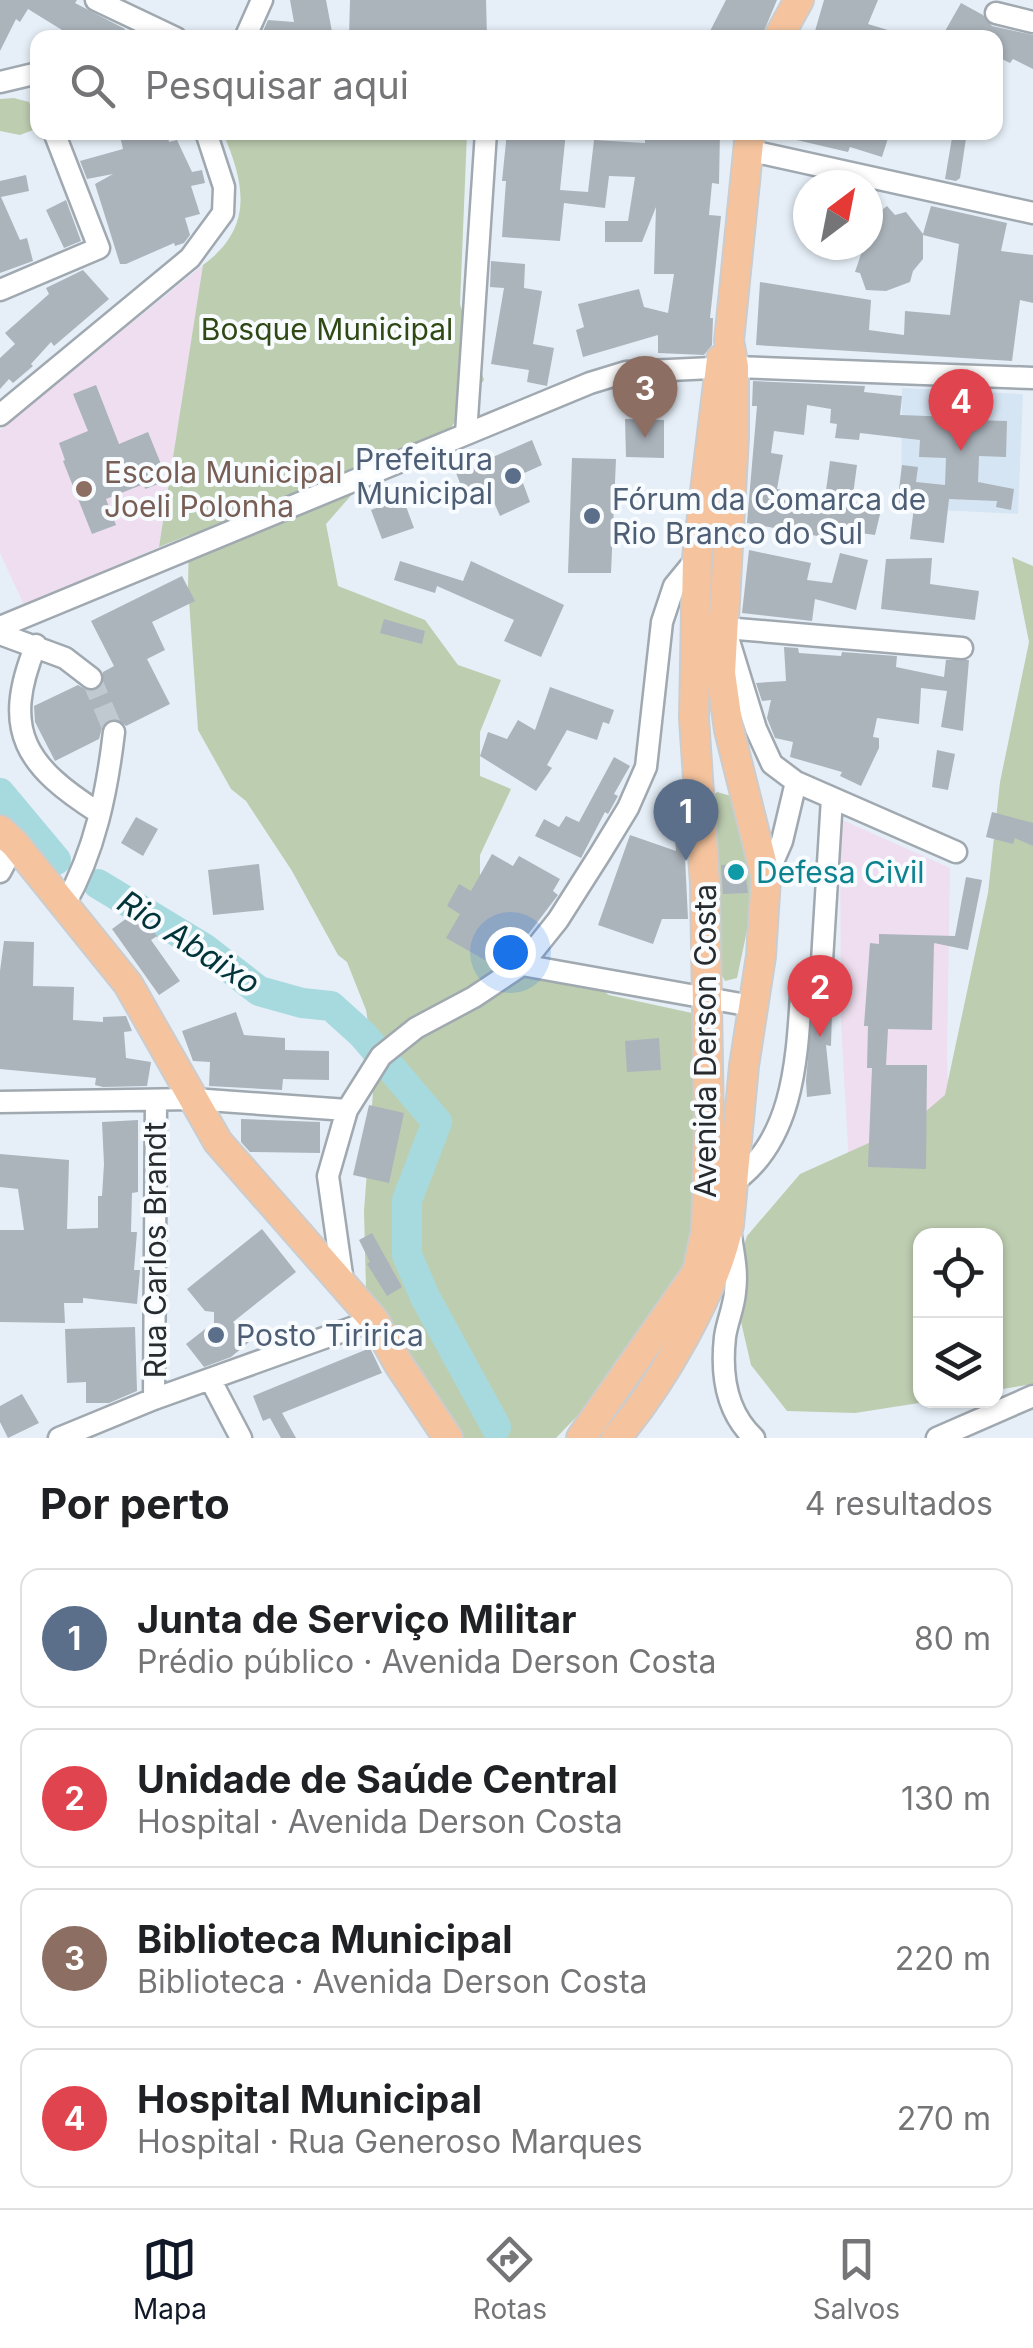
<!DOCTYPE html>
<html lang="pt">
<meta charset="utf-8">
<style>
:root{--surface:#fff;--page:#f6f6f6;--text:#202124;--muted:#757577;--line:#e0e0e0;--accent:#111827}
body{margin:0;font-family:Inter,sans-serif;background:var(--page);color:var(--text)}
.controls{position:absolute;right:30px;bottom:30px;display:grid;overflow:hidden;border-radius:20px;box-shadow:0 2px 8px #0004}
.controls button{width:90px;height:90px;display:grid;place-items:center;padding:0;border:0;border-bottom:2px solid var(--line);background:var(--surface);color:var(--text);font:50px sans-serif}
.compass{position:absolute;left:793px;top:170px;width:90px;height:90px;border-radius:50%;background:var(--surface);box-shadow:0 2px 8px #0004;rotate:32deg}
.you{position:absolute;left:510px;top:952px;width:35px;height:35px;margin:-25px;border:8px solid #fff;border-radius:50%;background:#1a73e8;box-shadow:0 0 0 15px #1a73e833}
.badge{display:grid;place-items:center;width:65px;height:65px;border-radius:50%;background:var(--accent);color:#fff;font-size:32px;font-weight:700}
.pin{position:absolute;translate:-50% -82px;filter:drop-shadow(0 2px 5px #0008)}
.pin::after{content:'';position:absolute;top:52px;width:35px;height:30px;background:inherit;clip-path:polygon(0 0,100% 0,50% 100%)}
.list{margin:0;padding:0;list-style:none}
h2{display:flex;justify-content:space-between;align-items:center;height:130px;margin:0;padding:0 40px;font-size:42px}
h2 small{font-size:32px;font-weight:400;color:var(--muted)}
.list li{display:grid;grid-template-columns:65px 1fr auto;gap:30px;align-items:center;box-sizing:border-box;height:140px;margin:0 20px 20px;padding:0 20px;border:2px solid var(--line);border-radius:20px}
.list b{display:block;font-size:38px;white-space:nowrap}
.list p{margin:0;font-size:32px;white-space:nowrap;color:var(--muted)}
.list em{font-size:32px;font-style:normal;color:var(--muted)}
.icon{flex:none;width:55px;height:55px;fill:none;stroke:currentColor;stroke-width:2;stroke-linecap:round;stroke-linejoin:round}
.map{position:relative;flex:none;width:1033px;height:1438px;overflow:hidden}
.search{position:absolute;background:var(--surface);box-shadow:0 2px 8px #0004;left:30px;right:30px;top:30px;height:110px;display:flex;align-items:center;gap:25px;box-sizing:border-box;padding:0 35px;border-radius:20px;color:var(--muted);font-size:38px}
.sheet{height:770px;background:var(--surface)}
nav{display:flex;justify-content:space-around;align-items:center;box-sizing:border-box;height:140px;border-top:2px solid var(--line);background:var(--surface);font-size:28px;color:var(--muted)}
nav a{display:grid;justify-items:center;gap:5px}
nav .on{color:var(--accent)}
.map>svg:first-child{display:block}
.built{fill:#d6e5f3}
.education{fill:#eedeef}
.green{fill:#bdcdb0}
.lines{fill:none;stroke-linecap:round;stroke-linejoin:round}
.river{stroke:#a7dadf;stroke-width:30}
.building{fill:#abb3bb}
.minor-tunnel{stroke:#c0c8d0;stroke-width:20;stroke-dasharray:20 10;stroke-linecap:butt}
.minor-casing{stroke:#a0a8b0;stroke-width:25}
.major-casing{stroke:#cbcccd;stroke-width:32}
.minor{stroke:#fff;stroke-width:20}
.major{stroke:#f5c49e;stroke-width:28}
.service-dot{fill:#5c6f8a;stroke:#f8fcff;stroke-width:4}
.education-dot{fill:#8d6e63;stroke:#f8fcff;stroke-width:4}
.culture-dot{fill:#0f9aa8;stroke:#f8fcff;stroke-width:4}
.labels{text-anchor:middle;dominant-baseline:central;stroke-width:8;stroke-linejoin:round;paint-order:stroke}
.park-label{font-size:30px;fill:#2f4814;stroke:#f8fcff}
.service-label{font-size:30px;fill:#4e5e75;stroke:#f8fcff;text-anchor:start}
.education-label{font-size:30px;fill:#785e54;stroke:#f8fcff;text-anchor:start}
.culture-label{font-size:30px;fill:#0d838f;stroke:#f8fcff;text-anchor:start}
.street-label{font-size:30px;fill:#272b2e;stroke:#f8fcff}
.water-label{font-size:32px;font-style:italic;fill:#023539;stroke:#f8fcff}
</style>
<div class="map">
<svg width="1033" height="1438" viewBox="0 0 1033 1438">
<rect width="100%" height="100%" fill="#e6eff8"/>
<!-- built -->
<path class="built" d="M902,388L1023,394L1018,514L901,508Z"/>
<!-- education -->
<path class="education" d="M203,265L159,547L24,605L0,553V430Z
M840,819L950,868L947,1057L952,1187L850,1182L841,1024Z"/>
<!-- green -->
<path class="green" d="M14,98L29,102L35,117L33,130L20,135L0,131V99Z
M223,133H467L460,304L484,380L441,442L384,458L326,524L338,586L425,620L458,665L501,680L480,732V776L511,789L480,855V903L495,936L590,982L609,995L692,1013L695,1116L700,1130L699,1251L608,1384L556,1438H456L408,1383L366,1289L364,1211L375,1065L366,1010L347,962L338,955L292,871L246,801L231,789L198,730L188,586L189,535L159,547L203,265C254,228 245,184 223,133Z
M1012,557L1033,566V1384L996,1390V1236H920V1400L932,1401L855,1413L787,1411L751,1365L732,1283L747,1236L800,1174L911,1124L945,1095L988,893L1000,782L1029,642Z
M717,792L731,796L756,888L737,978L725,981L720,972L712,797Z"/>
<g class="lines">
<!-- river -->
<path class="river" d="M0,793L56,860
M98,884L204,948L259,991L302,1003L331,1006L363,1035L437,1122L407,1200V1255L425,1297L496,1427"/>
</g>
<!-- building -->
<path class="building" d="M0,0H77L75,3L125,29L120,38H75L28,9L20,22L16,19L0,51Z
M290,0H326L333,37L260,38L268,20L294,22Z
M350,0H486L487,37H349Z
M726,0H777L761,38H724L710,31Z
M824,0H878L868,24L901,34V38H813Z
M961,3L983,15L992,26L1033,35V69L1013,59L1010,63L996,56V38H941Z
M119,132H167L169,142L177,140L192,172L202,170L205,183L191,186L200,214L185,218L190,235L184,243L175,246L174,243L126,264H120L95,184L113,174L87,179L80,161L123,149Z
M507,132H566L560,190L588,192L594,140L645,143V132H720L719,184L712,183L709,215L721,216L710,318H713L712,345L704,355L658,353V335L583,357L576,330L584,327L578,304L639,289L644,307L668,313L674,274H654L656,207L642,242H605V221H628L635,177L609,176L605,208L564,203L560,241L502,237L506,181H502Z
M788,132H882L889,135L882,157L850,147L848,152L788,138Z
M953,132H967L960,178L956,181L945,179Z
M26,175L29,191L1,197L20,240L27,238L33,261L0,273V181Z
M66,200L81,241L64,248L46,210Z
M887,206L895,215L906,212L923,234L931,206L1007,223L1001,251L1033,255V303L1020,300L1012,361L756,345L760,282L871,300L869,330L904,335L905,311L950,315L959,244L923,235V259L913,271L910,282L886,291L866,290L860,273L855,272L864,245H868V228L873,212L878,213Z
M491,261L525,264L524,288L542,291L533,344L554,348L547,386L527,382L529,370L491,364L504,288L490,287Z
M83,270L109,299L54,346L51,342L31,364L33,366L13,383L9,379L0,389V358L15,344L5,333L49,294L46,288Z
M753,381L865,386L864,392L902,396L900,415L954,417L955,408L974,409L973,420L1007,421L1006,457L979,456L978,482L1014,489L1011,510L996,507L997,501L949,499L944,543L910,539L914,507L897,505L902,465L918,467L916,482L945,485L946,458L919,457L920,440L860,433L859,440L835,438L837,424L830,423L831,409L807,405L804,435L774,431L771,453L783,455L777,489L825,498L830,461L857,465L852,502L882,506L875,535L853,532L850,542L747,523L757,406H752Z
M96,385L119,444L148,432L163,469L156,471L161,483L145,489L144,484L106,499L116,525L92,534L63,461L65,460L59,443L88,431L73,394Z
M625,419L664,420V458L626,457Z
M532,440L542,465L520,475L530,502L500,516L488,489L466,498L456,473Z
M572,458L616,459L611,573H568Z
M403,498L414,528L382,539L371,510Z
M749,550L811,563L807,580L832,583L840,553L868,560L856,610L815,599L812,621L742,613Z
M932,558L930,584L979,591L975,620L881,609L886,559Z
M400,561L463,581L471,561L564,605L541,657L504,641L514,620L437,586L435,593L394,580Z
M182,576L195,601L152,622L165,650L147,659L170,704L126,726L117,719L108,720L103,724L99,739L55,761L35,722L34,706L78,685L90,692L102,686L103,672L114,666L91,621Z
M384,619L425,631L422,644L380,633Z
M784,647L798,648L799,653L841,656L842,652L897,656L896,667L944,677L946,660H969L963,731L941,727L947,691L921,688L919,724L877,718L873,737L879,738V748L861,786L840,776L842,772L790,757L793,742L775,738L767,718L771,700L762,701L756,683L786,681Z
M550,687L614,710L609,724L603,722L597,740L567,730L547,765L552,768L536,791L480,756L488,732L507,739L518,720L535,730Z
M937,750L955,754L948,790L932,787Z
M614,757L630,766L614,794L618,796L608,814L605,812L581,858L535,836L544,819L559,827L566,816L579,822Z
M992,812L1033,823V846L1015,838L1013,844L986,837Z
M136,817L158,829L143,856L121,843Z
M630,835L676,851L675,838L684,837L688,919H662L653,944L598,925Z
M492,854L513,866L519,856L560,879L553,891L558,895L517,949L498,937L485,960L446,938L460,914L447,906L459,884L471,891Z
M259,864L264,910L213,915L208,870Z
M744,864L748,893L723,894L721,865Z
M966,877L982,880L968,950L934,943L932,1030L888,1029L886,1065H927L926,1169L868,1167L872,1068H867L868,1026H864L870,943L879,944V934L955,936Z
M138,910L157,936L151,940L180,981L159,995L112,929Z
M4,941L34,942L33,986L74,987L73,1020L103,1022V1017L126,1016L132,1031L124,1032L126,1058L151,1062L147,1086L103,1087L95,1085L96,1078L0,1069V971Z
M815,976L833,978L831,1046L826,1045L831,1094L807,1097L806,1081Z
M236,1012L244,1035L285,1038V1050L329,1051V1080L283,1079L282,1090L209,1086L210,1062L193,1061L182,1031Z
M659,1038L661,1070L627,1072L625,1041Z
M369,1105L404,1113L389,1183L353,1175Z
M241,1119L320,1122V1153L250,1152L241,1142Z
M138,1120V1192L132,1193L131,1232H137L134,1270H140L137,1304L83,1298V1303H64L65,1323L0,1322V1230H24L18,1189L0,1187V1154L69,1160L67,1229L98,1228V1196H102L104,1164L102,1122Z
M262,1229L296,1272L233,1322L249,1342L231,1357L204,1367L186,1344L209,1326H214V1312L205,1311L187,1289Z
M372,1233L402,1287L387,1296L367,1264L370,1262L359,1240Z
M135,1327L137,1391L109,1403H86V1382L67,1383L65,1329Z
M370,1348L382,1373L282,1413L296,1438H281L270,1418L263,1421L253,1396Z
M22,1394L39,1423L8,1438L0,1422V1406Z"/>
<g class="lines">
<!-- minor-tunnel -->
<path class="minor-tunnel" d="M91,678L114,732"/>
<defs>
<path id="minor" d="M96,0L176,38
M996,13L1033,22
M245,38L262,0
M0,82L38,73
M747,150L1033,213
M0,290L99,248L54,132
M0,415L190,258L223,213L224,187L206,132
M466,434L486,132
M0,627L590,383L626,372L734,367L1033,378
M0,634L65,658L91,678
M36,645C0,732 27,767 99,813
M956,852L796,782L772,764L756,729L725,628L962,648
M0,872L15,844
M766,878L782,841L796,782
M65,904C95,851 107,792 114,732
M822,961L832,798
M522,965L752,1006
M0,1102L193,1099L347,1110
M731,1184C797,1140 797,1051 802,980
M730,1230C733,1251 738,1271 735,1292C734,1307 727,1322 725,1337C721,1373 726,1412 754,1438
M343,1282L328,1176L347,1110L381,1056L416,1028L474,997L522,965L558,920L600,854L628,808L646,767L662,622L674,586L697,558
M210,1379L241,1438
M154,1399L156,1100
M59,1438L154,1399L374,1320
M937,1438L1033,1396"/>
<path id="major" d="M778,38L799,0
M0,830L15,844L128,984L218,1142L374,1320L398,1363L448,1438
M581,1438L697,1272L706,1230L709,1126L705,884L694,718L697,558L721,359
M616,1438C661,1385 715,1293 729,1225L744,1066L761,956L766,878L729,730L721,673L734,437V367L729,341L750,132"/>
</defs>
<!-- minor casing -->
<use href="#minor" class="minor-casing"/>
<!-- major casing -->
<use href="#major" class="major-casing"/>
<!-- minor -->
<use href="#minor" class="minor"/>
<!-- major -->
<use href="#major" class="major"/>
</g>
<!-- markers -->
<g class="service-dot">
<circle cx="513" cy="476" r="10"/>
<circle cx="592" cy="516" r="10"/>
<circle cx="216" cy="1335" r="10"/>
</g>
<circle class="education-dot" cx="84" cy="489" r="10"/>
<circle class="culture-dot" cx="736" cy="872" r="10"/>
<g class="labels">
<!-- park labels -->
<g class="park-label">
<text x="327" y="329">Bosque Municipal</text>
</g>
<!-- service labels -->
<g class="service-label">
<text x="493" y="459" text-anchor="end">Prefeitura<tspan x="493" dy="34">Municipal</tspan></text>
<text x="612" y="499">Fórum da Comarca de<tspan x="612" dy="34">Rio Branco do Sul</tspan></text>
<text x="236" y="1335">Posto Tiririca</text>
</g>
<!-- education labels -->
<g class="education-label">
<text x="104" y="472">Escola Municipal<tspan x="104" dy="34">Joeli Polonha</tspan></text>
</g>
<!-- culture labels -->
<g class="culture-label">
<text x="756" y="872">Defesa Civil</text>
</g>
<!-- street labels -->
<g class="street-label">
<text transform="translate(705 1041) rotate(-90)">Avenida Derson Costa</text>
<text transform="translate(155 1250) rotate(-90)">Rua Carlos Brandt</text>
</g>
<!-- water labels -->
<g class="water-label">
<text transform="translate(189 942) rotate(33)">Rio Abaixo</text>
</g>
</g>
</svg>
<div class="controls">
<button><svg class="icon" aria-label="locate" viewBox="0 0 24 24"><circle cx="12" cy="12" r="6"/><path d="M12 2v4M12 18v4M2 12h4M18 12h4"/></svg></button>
<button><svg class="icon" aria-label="layers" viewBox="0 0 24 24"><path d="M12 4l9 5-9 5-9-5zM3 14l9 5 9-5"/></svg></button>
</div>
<svg class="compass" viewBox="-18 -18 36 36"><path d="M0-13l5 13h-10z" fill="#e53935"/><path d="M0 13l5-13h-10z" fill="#757577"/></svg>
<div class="you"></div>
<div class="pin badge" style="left:686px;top:861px;background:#5c6f8a">1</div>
<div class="pin badge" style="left:820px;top:1037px;background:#e0444e">2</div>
<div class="pin badge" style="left:645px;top:438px;background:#8d6e63">3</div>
<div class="pin badge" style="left:961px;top:451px;background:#e0444e">4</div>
<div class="search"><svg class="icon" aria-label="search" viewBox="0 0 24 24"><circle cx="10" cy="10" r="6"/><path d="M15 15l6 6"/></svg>Pesquisar aqui</div>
</div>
<section class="sheet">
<h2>Por perto<small>4 resultados</small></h2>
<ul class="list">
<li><span class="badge" style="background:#5c6f8a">1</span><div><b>Junta de Serviço Militar</b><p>Prédio público · Avenida Derson Costa</p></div><em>80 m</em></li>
<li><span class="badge" style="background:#e0444e">2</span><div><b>Unidade de Saúde Central</b><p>Hospital · Avenida Derson Costa</p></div><em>130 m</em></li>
<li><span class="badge" style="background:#8d6e63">3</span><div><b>Biblioteca Municipal</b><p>Biblioteca · Avenida Derson Costa</p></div><em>220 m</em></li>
<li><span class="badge" style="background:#e0444e">4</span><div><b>Hospital Municipal</b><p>Hospital · Rua Generoso Marques</p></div><em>270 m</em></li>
</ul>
</section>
<nav>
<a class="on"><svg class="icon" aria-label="map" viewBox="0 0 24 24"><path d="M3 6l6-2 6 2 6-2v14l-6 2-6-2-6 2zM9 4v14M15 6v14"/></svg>Mapa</a>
<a><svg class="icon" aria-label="directions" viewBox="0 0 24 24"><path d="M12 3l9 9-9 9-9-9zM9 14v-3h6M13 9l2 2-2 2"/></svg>Rotas</a>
<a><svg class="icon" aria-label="saved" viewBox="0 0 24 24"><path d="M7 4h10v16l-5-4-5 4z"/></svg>Salvos</a>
</nav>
